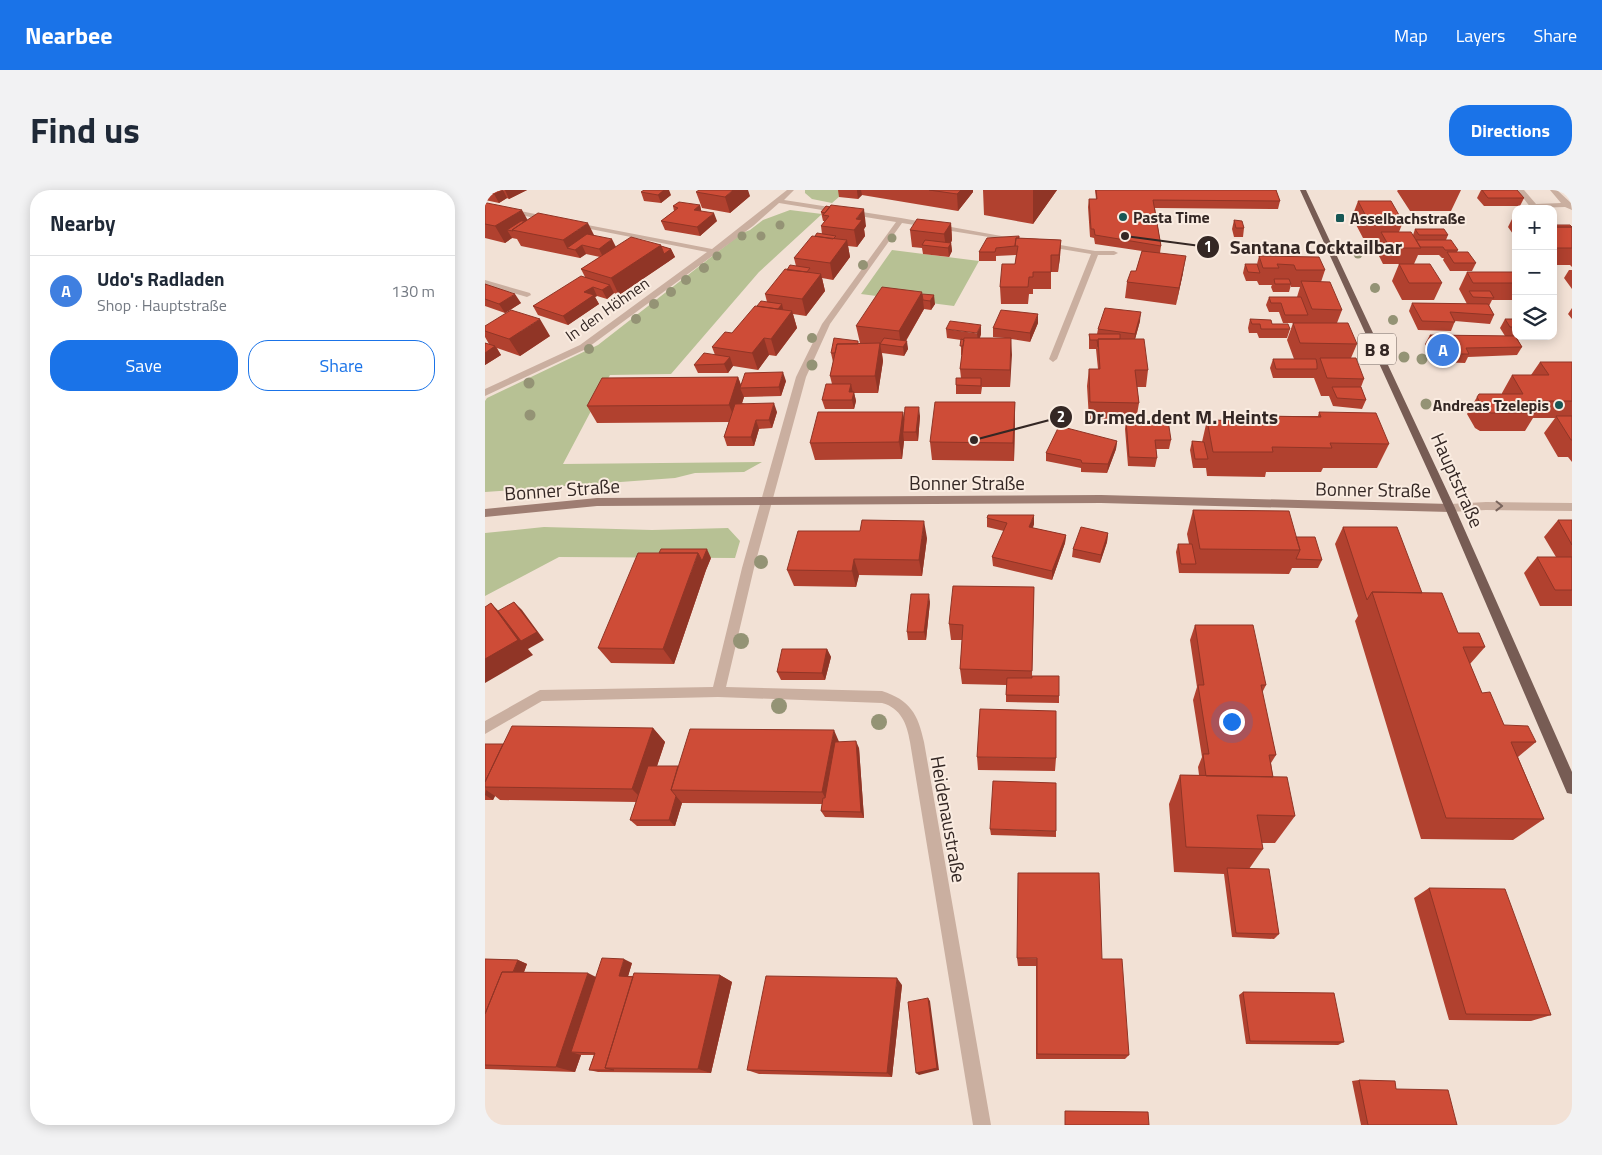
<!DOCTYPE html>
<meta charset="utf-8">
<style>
:root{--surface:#fff;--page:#f2f2f3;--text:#1f2937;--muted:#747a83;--line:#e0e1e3;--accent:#1a73e8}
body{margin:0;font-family:"Titillium Web",sans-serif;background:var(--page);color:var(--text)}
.controls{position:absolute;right:15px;top:15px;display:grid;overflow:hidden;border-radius:10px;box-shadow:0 2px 12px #0003}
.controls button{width:45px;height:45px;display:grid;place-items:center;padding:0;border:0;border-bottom:1px solid var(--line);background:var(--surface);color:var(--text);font:25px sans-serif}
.you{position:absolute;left:746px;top:531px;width:18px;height:18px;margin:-12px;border:4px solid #fff;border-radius:50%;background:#1a73e8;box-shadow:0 0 0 8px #1a73e833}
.badge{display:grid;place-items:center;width:32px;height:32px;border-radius:50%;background:var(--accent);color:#fff;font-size:16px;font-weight:700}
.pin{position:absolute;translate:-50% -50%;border:2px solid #fff;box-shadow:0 1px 5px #0006}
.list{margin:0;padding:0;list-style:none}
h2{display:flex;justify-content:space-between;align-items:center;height:65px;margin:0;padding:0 20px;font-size:21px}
h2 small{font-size:16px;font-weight:400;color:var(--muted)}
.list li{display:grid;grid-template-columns:32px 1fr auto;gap:15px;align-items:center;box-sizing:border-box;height:70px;padding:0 20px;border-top:1px solid var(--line)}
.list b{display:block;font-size:19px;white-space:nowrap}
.list p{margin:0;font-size:16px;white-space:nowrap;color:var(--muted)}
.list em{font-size:16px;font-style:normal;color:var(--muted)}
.actions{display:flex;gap:10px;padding:15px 20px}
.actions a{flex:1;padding:11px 0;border:1px solid var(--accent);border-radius:20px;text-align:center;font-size:18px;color:var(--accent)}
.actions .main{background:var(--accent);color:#fff}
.icon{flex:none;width:28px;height:28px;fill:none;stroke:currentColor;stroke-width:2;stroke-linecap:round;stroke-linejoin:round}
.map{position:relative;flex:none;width:1087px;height:935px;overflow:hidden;border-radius:20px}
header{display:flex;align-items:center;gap:30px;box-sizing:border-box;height:70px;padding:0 25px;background:var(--accent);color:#fff}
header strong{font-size:24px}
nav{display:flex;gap:28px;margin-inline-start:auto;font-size:18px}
.intro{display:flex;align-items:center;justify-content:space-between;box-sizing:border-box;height:120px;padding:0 30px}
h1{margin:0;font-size:35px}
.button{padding:12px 22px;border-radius:20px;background:var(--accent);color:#fff;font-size:18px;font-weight:700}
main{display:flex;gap:30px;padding:0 30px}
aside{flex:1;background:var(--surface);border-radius:20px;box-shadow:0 2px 12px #0003}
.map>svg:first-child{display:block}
.green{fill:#b7c194}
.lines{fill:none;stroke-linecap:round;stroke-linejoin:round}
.lane{fill:#caafa0;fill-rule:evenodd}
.street{fill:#caafa0;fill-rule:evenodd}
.secondary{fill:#9e7d72;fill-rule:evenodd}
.primary{fill:#775c54;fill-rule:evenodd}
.tree{fill:#949375}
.wall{fill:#b1412f}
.shaded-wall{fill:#903526}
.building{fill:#ce4c37;stroke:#903526}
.oneway{stroke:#78645c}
.poi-dot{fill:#175755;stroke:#faece1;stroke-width:2}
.labels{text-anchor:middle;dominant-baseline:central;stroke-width:4;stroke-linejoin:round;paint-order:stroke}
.far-poi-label{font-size:16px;font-weight:bold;fill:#342724;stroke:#faece1;text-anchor:start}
.far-street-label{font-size:16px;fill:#342724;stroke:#faece1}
.shield{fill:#faece1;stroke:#6f625d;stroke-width:1}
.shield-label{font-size:18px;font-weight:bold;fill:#342724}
.street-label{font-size:19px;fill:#342724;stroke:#faece1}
.leader{fill:none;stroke:#342724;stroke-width:2}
.callout-dot{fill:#342724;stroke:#faece1;stroke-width:2}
.mark-label{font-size:15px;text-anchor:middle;font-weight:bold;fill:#fff}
.callout-label{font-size:20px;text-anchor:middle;font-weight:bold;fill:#342724;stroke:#faece1;stroke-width:4;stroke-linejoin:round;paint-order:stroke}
</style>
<header>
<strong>Nearbee</strong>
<nav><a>Map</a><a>Layers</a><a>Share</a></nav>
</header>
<div class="intro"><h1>Find us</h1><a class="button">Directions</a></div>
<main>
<aside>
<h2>Nearby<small></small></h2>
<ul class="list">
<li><span class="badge" style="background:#3f7fe0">A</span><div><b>Udo's Radladen</b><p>Shop · Hauptstraße</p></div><em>130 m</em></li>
</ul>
<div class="actions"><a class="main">Save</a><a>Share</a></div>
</aside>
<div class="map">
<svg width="1087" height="935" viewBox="0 0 1087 935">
<rect width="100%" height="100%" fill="#f2e1d5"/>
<!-- green -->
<path class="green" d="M320,0H362L347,13L327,9L320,3Z
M305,20L337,24L274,82L186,184L125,185L78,274L277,272L259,282L210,283L190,288L0,302V211L2,208L113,155L257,43L265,40L278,30Z
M407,60L494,71L469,116L376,104Z
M59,337L167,340L243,338L255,351L250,368L74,367L0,406V343Z"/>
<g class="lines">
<!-- lane -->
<path class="lane" d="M0,90L45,103L46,105L42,107L0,95Z"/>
<!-- street -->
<path class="street" d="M302,0H309L299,10L416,28L538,50L534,52L417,33L345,134L321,187L269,378L241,497L397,501C425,510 433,524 439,552L506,935H488L425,552C422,534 416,518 397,513L233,507L57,511L0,544V531L55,500L228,497L257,378L311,187L337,134L411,32L294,13L268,36L101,159L0,206V199L95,155L222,62L90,36H87V32L227,59Z
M1032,0H1039L1051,14L1076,13L1065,0H1072L1086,13L1087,20L1080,17L1046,18Z
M0,14L65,27L69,29L65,31L0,18Z
M558,52L610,61H629L633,63L629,65H613L572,169L568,172L564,169L606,64L558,56Z
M1001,312L1087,313V321L1001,320L965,322L960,318L965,314Z"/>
<!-- secondary -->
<path class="secondary" d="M616,305L965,314L970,318L965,322L616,313L112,316L0,327V319L112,308Z"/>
<!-- primary -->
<path class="primary" d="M815,0H821L970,318L1087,582V604L1082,603L960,318Z"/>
</g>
<!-- trees -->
<g class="tree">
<circle cx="295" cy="35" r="4.5"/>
<circle cx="257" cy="46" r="4.5"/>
<circle cx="276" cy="46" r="4.5"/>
<circle cx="407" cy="48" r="4.5"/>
<circle cx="873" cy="64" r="4.5"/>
<circle cx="232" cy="66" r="4.5"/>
<circle cx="378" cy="75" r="5"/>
<circle cx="219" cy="78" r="5"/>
<circle cx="201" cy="90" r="5"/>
<circle cx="890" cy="98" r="5"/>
<circle cx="186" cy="102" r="5"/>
<circle cx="169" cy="114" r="5"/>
<circle cx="151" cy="129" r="5"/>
<circle cx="908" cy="130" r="5"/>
<circle cx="327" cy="148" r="5"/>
<circle cx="104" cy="159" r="5"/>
<circle cx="919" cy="167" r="5.5"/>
<circle cx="937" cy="169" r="5.5"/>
<circle cx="327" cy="175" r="5.5"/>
<circle cx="44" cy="193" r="5.5"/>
<circle cx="941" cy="214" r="5.5"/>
<circle cx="45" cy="225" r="5.5"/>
<circle cx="276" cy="372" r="7"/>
<circle cx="256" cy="451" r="8"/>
<circle cx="294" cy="516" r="8"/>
<circle cx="394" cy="532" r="8"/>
</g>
<!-- wall -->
<path class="wall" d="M0,0H42L24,9L22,8L14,13L0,10Z
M353,0H488V2L473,21L377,5L373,9L354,7Z
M498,0H572L548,34L499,25Z
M610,0H791L795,11L793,19L670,18L676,56L675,63L698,83L691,115L640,108L642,92L651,81L657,61L610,54L609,48L605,47L603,17L604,9H611Z
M913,0H976L966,21H925L912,1Z
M996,0H1032L1039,8L1035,16H999L992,8Z
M156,2L186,5L176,13L159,11Z
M211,2L265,6L245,23L217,18Z
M873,11L918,32L914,42L928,45L930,39L963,45L961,50L973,60L972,62L991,73L987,81H965L958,70L959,68H957L954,65H933L929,74H898L890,58L893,48H878L867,27Z
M0,14L42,30L109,45L131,57L176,56L186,59L190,67L134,105L129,103L122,109L112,106L110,107L114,114L83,135L53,125L48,116L100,87L96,79L115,67L101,64L95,68L36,56L32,49L27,48L20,53L0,48Z
M215,15L216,21L232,31L215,46L180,40L176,31L189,21L188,16Z
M341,16L381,36L379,39L380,46L372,57L363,56L365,67L348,90L337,88L340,101L321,126L308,124L312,138L291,166L284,165L273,180L248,176L243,183H213L209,175L230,165L227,157L247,143L272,116L282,112L280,104L302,79L311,76L309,68L330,46L337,44L336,36L339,32V31H338L336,22Z
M1027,29H1031V44H1028L1023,37Z
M749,30L759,38L758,47H749L747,39Z
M466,33L467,50L466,53L467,61L464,67L438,64L437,58L427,57L425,40Z
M1068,35L1087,37V77L1085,75H1068Z
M534,48L576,50L575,67L573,82H566V99H548V104H544L543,114H516L515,97L530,74L531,65L511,66V71H494V62Z
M774,66L840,80L836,92L857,120L852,133L872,154L866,168L879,189L876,197L881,210L877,219L848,216L844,206H836L829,188H788L785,178L788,169H809L802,150L808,133H798L794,122H784L781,115L784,107H812L815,97H806V95L804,102H788L786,97L787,95H774L772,91H761L758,83L760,74H772Z
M914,74L957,93L949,110H917L907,91Z
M1084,80H1087V99L1079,88Z
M982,82H1031V110H1007L1004,116L1009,125L1005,134L970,131L966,141L933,140L924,121L927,113L982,114L974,99Z
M0,94L36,113L20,123L0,116Z
M437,104L450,114L446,120L439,119L421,151L423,159L419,166L397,163L398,171L393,203H369L371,211L369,219H340L337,210L347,194L345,186L348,172L346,163L380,154L375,153L371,136Z
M1087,118V129L1083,124Z
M765,129L787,134L805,139L802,148H774L772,143H764L763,138Z
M1020,129H1031V146L1037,157L1032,165L983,167L980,173L950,172L940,154L945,145L1020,146L1015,138Z
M655,131L650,149L663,180L661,197H652L654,213L651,230L604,229L602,196L604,179H613L611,159H604V144H612L613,139Z
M553,133L545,152L526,149L525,197H497L496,204H471V195L476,188L475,179L477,165H476V150L462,148L461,139L496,144L495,148H520L508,147V138Z
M0,136L65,146L35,166L12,158L16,165L0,175V153L4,154L0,147Z
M1055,172H1087V272L1083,267H1073L1059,243L1070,228H1048L1040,241H995L990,238L982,224L992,207L1017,204V203L1027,185H1046Z
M253,187L256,195L301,191L296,206L259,207L257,213L292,222L287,238L274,239L269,256H242L239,247L244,232L112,233L102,216Z
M530,212V230L529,271L447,270L445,252Z
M418,222L419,229L435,226L433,251H419L417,269L330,270L325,253Z
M834,222L904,254L892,278H838L836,282H781L780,287L722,286L721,278H708L705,260L707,251L717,252L722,230H777L778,226H833Z
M641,230L686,250L684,259H671L672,268L670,277L643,276L640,239Z
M632,251L631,259L622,283L596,282V278L561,271V263Z
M708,320L811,347L837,370L833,378H807L804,384L694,383L691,362L693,354H704L702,344Z
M502,328L549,334L548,338L581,345L580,353L567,390L508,376L507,367L519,341L502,337Z
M1073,330H1087V416H1055L1039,383L1052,367H1071L1059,347Z
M858,337L937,403L973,443L1000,457L985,474L997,503L1019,535L1051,552L1033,567L1059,629L1028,650L936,649L870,431L873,426L850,354Z
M623,343L622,352L615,373L587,367L588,359Z
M442,348L437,386L374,385L371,397L309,396L302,380Z
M226,368L221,380L189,474L126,473L113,458Z
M549,397L547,486L574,506V513L521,512V495L477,494L475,479L477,450H466L464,434Z
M445,412L441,450H423L422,442Z
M710,435L781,495L777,503L791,565L786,573L788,587L810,626L790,653H777L778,659L764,679L794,744L789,749L747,747L739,684L689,682L684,614L695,585H714L713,577L717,567L708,510L712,497L705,450Z
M342,459L346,467L340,490H296L292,482Z
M168,538L180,552L172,576H193L354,552L374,558L379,628L340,627L336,621L337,614L197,613L190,636H152L145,630L151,612L15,610L10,606L8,610H0V554H18Z
M492,567L571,568L570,581L493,580Z
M505,639L571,641V647L506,645Z
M944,698L1066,825L1046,831L964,830L929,708Z
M532,768L617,769L644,865L640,869H551V776H533Z
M0,769L33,770L42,774L39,782L111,787L147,773L143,786L235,785L247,792L226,883L113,882L104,880L109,865H96L90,882L0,879Z
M417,795L407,887L274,884L262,880Z
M758,802L859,852L853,855L761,854L754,805Z
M874,890L911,899L972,935H876L867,891Z"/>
<!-- shaded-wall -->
<path class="shaded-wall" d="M18,0L22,8L14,13L9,4Z
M20,0H42L24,9Z
M177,0H184L186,5L176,13L173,5Z
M248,0H263L265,6L245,23L240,7Z
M372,0H376L377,5L373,9L372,1Z
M476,0H488V2L473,21L472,4Z
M548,0H572L548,34Z
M215,15L217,24L209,20Z
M379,19L381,36L379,39L380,46L372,57L369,40L371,29Z
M37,20L46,36L22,40L27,48L20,53L10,36Z
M229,23L232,31L215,46L212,37Z
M103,33L111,49L97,55L101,64L95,68L90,60L82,58L78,50Z
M466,33L467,50L463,58H461L459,44Z
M127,49L131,57L118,67L114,59Z
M362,50L365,67L348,90L345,73Z
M576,50L575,67L573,82L574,65Z
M466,53L467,61L464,67L463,58Z
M176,55L183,72L134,105L126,88Z
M186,59L190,67L183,72L179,64Z
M701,66L698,83L691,115L694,98Z
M336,84L340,101L321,126L317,109Z
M125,95L129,103L122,109L117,100Z
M108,97L112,106L110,107L114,114L83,135L78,126L99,102Z
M437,102L439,119L417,157H416L414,141Z
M30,104L36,113L20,123L14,114Z
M449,105L450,114L446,120L445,111Z
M297,114L299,123L287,126Z
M307,121L312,138L291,166L286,149Z
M656,122L655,131L649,153L650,144Z
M553,124V133L545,152V143Z
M55,129L65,146L35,166L24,149Z
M496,135V144L493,152L492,143Z
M279,148L284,165L273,180L267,163Z
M526,148L527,165L525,197V180Z
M422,151L423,159L419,166L418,157Z
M395,153L398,171L393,203L390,186Z
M10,156L16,165L0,175V163Z
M245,167L248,176L243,183L239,174Z
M298,182L301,191L296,206L294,197Z
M253,187L257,198H255L259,207L251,232L244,215Z
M366,194L368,203L366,211L364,202Z
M369,202L371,211L369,219L367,210Z
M530,212V230L529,271L528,253Z
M289,213L292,222L287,238L284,230Z
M434,217L435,226L433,251L431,242Z
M418,222L421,239L418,242L419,251L417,269L414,252Z
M271,230L274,239L269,256L266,247Z
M632,251L631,259L622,283L623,274Z
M549,325V334L544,345V337Z
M439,331L442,348L437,386L434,370Z
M623,343L622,352L615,373L616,365Z
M581,345L580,353L567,390V381Z
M222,359L226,368L221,380L189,474L178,459L213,363Z
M369,369L374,385L371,397L367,381Z
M444,404L445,412L441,450L439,442Z
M29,412L37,420L59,450L43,459L48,465L0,493V469L6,413L21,429Z
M342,459L346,467L340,490L337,483Z
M168,538L180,552L160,612L147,599Z
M349,540L355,554L344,614L337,602Z
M371,551L374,558L379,628L376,622Z
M1,600L10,606L8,610L0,605Z
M191,606L197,613L190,636L184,630Z
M139,769L147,773L142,790L134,786Z
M33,770L42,774L10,859L0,857Z
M103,783L119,791L86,862L96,865L90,882L71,877Z
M235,785L247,792L226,883L213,879Z
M412,788L417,795L407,887L402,883Z
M443,808L445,811L454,880L434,885L431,883Z"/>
<!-- building -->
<path class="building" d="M0,0H18L9,4L0,2Z
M159,0H179L173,5L156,2Z
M214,0H248L240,7L211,2Z
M444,0H476L472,4Z
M611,0H791L795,11L668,10L676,56L610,45L609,39H606L604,9H612Z
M997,0H1032L1039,8H1003Z
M873,11H906L918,32H884Z
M194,12L215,15L209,20L229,23L212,37L176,31L193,18L188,16Z
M2,13L37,20L10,36L0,34V14Z
M346,15L379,19L371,29L377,30L369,40L336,36L344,26L338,25Z
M341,16L345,17L340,23L336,22Z
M53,23L103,33L78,50L27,40Z
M432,29L466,33L459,44L425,40Z
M749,30L757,31L759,38H751Z
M36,31H40L27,40L28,41L22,40Z
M1068,35H1085L1087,37H1068Z
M1068,37H1087V58H1068Z
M930,39H959L963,45H934Z
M896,42H926L936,58H905Z
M332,43L351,46L348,49L330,46Z
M102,44L127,49L114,59L97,55L90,60L82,58Z
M327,46L362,50L345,73L309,68Z
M534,46V48H531L530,56L511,58L510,62H494L502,48Z
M146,47L176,55L126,88L96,79Z
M531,48L576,50L574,65H566V82H548V87H544L543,97H515L517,74H530L533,56H530Z
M440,50L466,53L463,58L437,55Z
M931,50H966L973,60H960L958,57H935Z
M176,56L186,59L179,64Z
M657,61L701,66L694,98L642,92L646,81H651Z
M962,62H983L991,73H969Z
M774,66L834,67L840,80H811L809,75L792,74L794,78H778Z
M760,74H772L775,83L763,82Z
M914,74H945L957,93H924Z
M305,75L325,78L322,82L302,80Z
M300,79L336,84L317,109L280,104Z
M982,82H1031V93H988Z
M96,86L125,95L117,100L108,97L99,102L109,105L78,126L48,116Z
M789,89H804L806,94H790Z
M816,91L845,92L857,120L827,119Z
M0,94L30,104L14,114L0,109Z
M397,97L437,102L414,141L371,136Z
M984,101H1005L1009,108L988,107Z
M437,104L449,105L445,111L438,110Z
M784,107H816L823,125H800L796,113H786Z
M276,111L297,114L293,119L272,116Z
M927,113L1003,114L1009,125L965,122L970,132L937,131Z
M270,116L307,121L286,149L279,148L267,163L227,157L240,142L247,143Z
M620,118L656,122L650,144L613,139Z
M26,120L55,129L24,149L0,141V136Z
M516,120L553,124L545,143L508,138Z
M765,129L786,130L787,134H803L805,139H776L775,134H767Z
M1020,129H1031V137H1025Z
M465,131L496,135L492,143L461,139Z
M808,133H863L872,154L815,153Z
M604,144H635V149H613V157L612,150H605Z
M945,145L1030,146L1037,157L981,158L984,164H954Z
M349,148L373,151V154H352L350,163H346Z
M399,148L422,151L418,157L395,154Z
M479,148H526L525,180L475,179Z
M476,149L479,150L478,156H475Z
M613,149H659L663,180H650L654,213L605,212L604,179H615Z
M0,153L10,156L0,163Z
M395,153L390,186H345L352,154Z
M219,163L245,167L239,174L209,175Z
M835,168H871L879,189L842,188Z
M788,169H831L832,174V179H791Z
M1055,172H1087V211H1043L1051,223H1006L1000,221L992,207L994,204H1038L1027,185H1064Z
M298,182L294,197L255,198L260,183Z
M253,187L244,215L102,216L117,188Z
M471,188H496V196L471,195Z
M341,194H366L364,202H369L367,210H337Z
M847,197H876L881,210L852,208Z
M450,212H530L528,253L445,252Z
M289,213L284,230H271L266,247H239L250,214Z
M420,217H434L431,242H418Z
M333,222H418L414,252L325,253Z
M834,222L891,223L904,254L845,253L847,258L787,257L788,262H728L722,230L780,231L778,226L836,227Z
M1071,226H1087V250H1086Z
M641,230H683L686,250H670L672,268L644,267Z
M574,236L632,251L623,274L597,273L596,270L561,263Z
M707,251L719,252L723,269H710Z
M708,320L804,321L815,360L715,359Z
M503,325H549L544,337L581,345L567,381L507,367L522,333L502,328Z
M377,330L439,331L434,370L369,369L367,381L302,380L313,341H375Z
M1073,330H1087V355Z
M596,337L623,343L616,365L588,359Z
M858,337H912L937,403L887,402L882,410Z
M811,347H830L837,370L811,369L815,360Z
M693,354H707L711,374H696Z
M176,359H222L217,371L213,363H174Z
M153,363H213L178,459L113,458Z
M1052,367H1087V400H1070Z
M468,396L549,397L547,481L475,479L478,435L464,434Z
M887,402L957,403L973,443H994L1000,457H978L997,503L1005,502L1019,535L1043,536L1051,552H1026L1059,629L961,628Z
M426,404H444L439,442H422Z
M29,412L52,442L36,451L13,421Z
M6,413L33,450L0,469V417Z
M710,435H768L781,495H776L791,565H784L788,587L721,586L718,564H724L713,495H719Z
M297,459H342L337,483L292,482Z
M547,486H574V506L521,505L522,488H547Z
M495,519L571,521V568L492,567Z
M27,536L168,538L147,599L0,597V592Z
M205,539L349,540L337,602L186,600Z
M371,551L376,622L336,621L338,608H340L350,552Z
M0,554H18L0,592Z
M163,576H193L186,600L191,606L184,630H145Z
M695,585L802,587L810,626L772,625L778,659L701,657Z
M508,591L571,593V641L505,639Z
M742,678L784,679L794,744L751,743Z
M533,683H614L617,769H637L644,865L552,864V768H532Z
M944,698L1020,699L1066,825L981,824Z
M117,768L139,769L134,786L148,787L120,878L129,880H104L110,863L86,862Z
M0,769L33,770L28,782H17L0,824Z
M17,782L103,783L71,877L0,875V824Z
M149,783L235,785L213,879L120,878Z
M281,786L412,788L402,883L262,880Z
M758,802L849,803L859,852L765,851Z
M443,808L452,878L431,883L423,812Z
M874,890L910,891L911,899L963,900L972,935H883Z
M580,921L663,922L664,935H580Z"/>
<!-- one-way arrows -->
<defs><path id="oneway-chevron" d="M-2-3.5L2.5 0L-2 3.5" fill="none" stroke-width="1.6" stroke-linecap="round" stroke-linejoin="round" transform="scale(1.25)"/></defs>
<use class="oneway" href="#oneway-chevron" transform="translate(1014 316) rotate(1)"/>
<!-- markers -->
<g class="poi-dot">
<circle cx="638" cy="27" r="5"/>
<rect x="850" y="23" width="10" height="10" rx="2.5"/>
<circle cx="1074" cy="215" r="5"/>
</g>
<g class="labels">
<!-- far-poi labels -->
<g class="far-poi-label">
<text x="648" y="27">Pasta Time</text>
<text x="865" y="28">Asselbachstraße</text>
<text x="1064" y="215" text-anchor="end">Andreas Tzelepis</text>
</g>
<!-- far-street labels -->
<g class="far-street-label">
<text transform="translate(122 119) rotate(-35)">In den Höhnen</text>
</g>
<!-- shield labels -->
<rect class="shield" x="873" y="143.5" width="38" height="31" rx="4"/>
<g class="shield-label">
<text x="892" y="159">B 8</text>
</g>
<!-- street labels -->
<g class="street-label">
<text transform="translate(973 290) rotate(66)">Hauptstraße</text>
<text x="482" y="292">Bonner Straße</text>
<text transform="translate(77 299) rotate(-4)">Bonner Straße</text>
<text transform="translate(888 299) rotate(1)">Bonner Straße</text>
<text transform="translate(464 629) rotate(80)">Heidenaustraße</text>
</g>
</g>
<!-- callouts -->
<path class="leader" d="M640 46L723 57M489 250L576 227"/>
<g class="callout-dot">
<circle cx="640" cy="46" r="5"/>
<circle cx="489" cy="250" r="5"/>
<circle cx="723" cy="57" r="12"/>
<circle cx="576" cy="227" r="12"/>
</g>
<g class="mark-label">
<text x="723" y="62">1</text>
<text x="576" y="232">2</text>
</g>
<g class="callout-label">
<text x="831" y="64">Santana Cocktailbar</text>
<text x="696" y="234">Dr.med.dent M. Heints</text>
</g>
</svg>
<div class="controls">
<button>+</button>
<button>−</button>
<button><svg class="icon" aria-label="layers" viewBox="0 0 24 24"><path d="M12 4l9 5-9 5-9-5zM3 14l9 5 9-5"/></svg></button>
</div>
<div class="you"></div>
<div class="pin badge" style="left:958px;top:160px;background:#3f7fe0">A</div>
</div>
</main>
